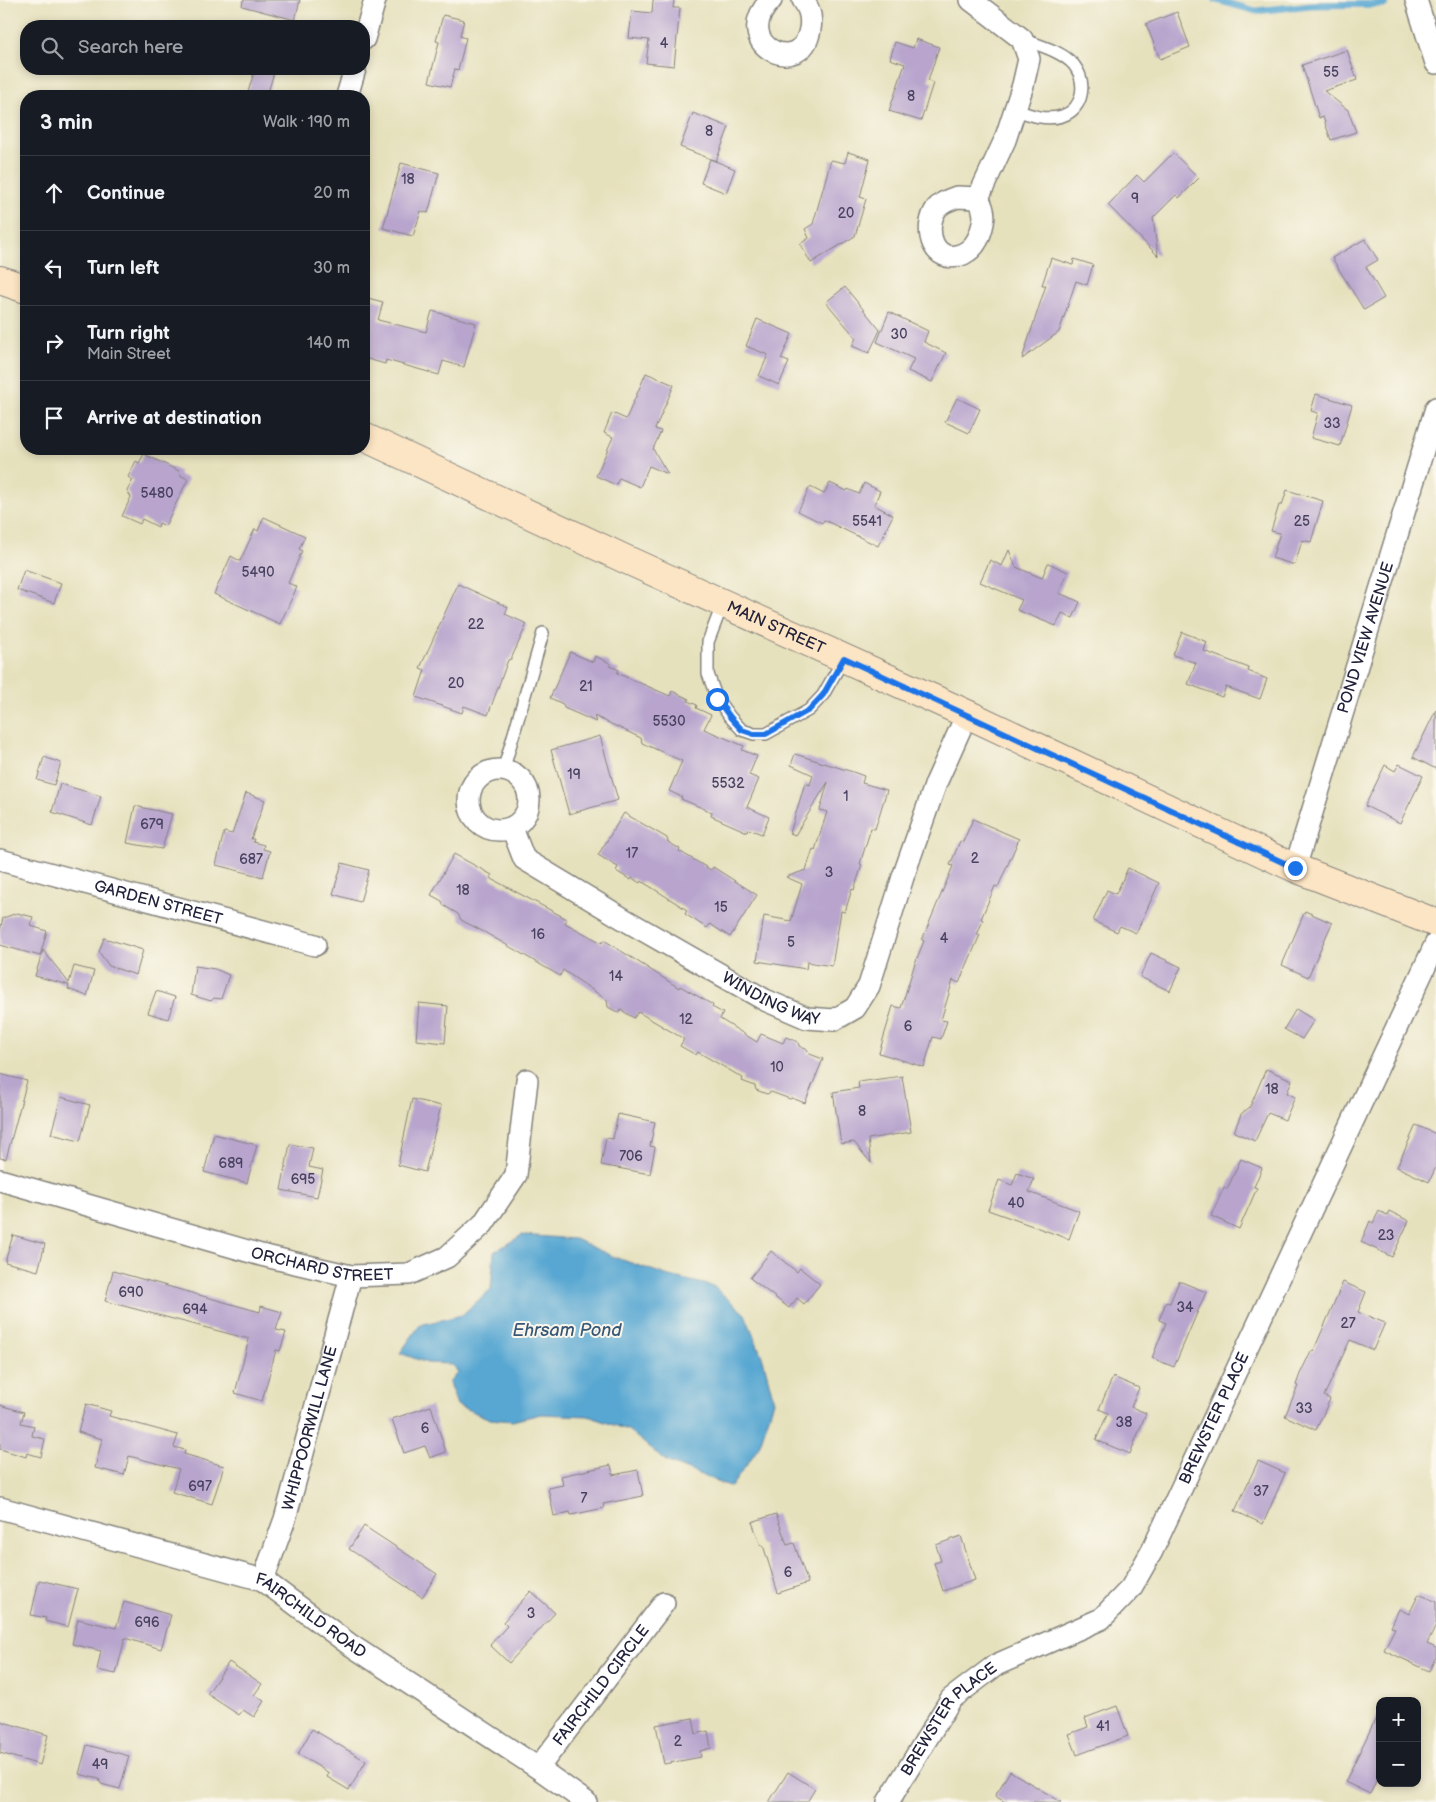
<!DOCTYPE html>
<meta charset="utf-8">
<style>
:root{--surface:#171b24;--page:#242831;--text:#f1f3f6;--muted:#9ea1a6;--line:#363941}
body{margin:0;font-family:"Balsamiq Sans",sans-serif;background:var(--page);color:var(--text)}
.controls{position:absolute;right:15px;bottom:15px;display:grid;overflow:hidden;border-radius:10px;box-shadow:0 2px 8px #0003}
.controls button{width:45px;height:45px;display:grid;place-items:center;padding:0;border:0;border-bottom:1px solid var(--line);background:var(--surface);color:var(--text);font:25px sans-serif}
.stop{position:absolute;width:15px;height:15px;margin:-11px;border:4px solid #1a73e8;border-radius:50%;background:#fff}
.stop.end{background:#1a73e8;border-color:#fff;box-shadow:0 1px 5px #0008}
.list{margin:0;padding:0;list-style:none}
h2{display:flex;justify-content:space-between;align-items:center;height:65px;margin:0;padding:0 20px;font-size:21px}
h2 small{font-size:16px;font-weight:400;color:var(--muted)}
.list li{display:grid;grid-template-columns:32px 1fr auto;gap:15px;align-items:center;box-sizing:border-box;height:75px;padding:0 20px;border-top:1px solid var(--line)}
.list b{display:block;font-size:19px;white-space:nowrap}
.list p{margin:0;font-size:16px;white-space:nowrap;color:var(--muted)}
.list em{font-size:16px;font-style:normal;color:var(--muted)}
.icon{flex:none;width:28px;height:28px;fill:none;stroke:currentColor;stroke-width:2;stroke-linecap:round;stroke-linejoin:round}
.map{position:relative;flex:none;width:1436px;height:1802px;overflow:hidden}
.search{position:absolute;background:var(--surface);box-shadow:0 2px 8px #0003;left:20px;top:20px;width:350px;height:55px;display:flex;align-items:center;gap:12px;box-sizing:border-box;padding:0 18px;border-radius:20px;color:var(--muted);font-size:19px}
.panel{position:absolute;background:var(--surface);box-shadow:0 2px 8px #0003;left:20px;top:90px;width:350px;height:365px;border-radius:20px}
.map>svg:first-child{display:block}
.water{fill:#59a7d2;stroke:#3e6486}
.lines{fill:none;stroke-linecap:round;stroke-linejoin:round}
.stream{stroke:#59a7d2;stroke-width:7}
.building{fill:#b8a4cd}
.lane-casing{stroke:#84827c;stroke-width:14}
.street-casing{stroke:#84827c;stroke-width:24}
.secondary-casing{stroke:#84827c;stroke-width:30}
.lane{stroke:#fff;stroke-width:11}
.street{stroke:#fff;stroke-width:21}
.secondary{stroke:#fce5c4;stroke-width:28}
.route{stroke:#1a73e8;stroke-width:6}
.labels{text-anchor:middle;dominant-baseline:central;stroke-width:4;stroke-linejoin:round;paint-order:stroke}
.number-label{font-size:14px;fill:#484260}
.street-label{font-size:16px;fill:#22223b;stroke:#fbf7ec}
.water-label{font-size:18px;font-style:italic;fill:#385777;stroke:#fbf7ec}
</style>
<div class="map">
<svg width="1436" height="1802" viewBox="0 0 1436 1802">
<rect width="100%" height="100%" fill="#fbf7ec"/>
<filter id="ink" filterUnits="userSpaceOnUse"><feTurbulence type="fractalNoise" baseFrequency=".02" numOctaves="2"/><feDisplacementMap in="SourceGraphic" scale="10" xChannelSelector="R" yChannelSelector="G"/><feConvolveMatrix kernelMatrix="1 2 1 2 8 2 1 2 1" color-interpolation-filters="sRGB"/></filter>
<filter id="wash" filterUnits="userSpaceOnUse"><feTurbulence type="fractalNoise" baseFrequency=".0096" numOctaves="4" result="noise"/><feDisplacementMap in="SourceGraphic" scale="20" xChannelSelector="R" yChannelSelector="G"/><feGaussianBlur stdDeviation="1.12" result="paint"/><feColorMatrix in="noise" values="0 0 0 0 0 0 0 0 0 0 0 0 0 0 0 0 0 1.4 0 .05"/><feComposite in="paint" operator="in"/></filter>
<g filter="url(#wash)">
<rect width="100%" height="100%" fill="#e6e1bd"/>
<!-- water -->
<path class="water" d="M522,1235L575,1239L614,1257L669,1276L713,1286L745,1314L763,1359L774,1401L759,1447L731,1487L666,1461L628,1430L588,1416L541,1414L512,1421L490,1419L457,1405L449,1383L458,1372L451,1364L427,1363L400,1353L420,1325L462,1315L491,1289L494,1252Z"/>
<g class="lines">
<!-- stream -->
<path class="stream" d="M1216,0L1256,11L1311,5L1385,4"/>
</g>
<g id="blocks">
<!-- building -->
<path class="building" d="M243,0H300L295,20L242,6Z
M653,0H674L673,8H680L674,66L646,63L649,40L629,38L632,11L652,13Z
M1177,12L1190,47L1160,59L1146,24Z
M443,15L464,20L460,36L466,38L458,70L455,69L450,87L429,82L439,42L436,41Z
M916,39L939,47L928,81L933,83L921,121L889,111L905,64L890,59L895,42L913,48Z
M1347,50L1357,80L1324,91L1348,110L1356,132L1331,140L1323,117L1319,118L1302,65Z
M255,69H275L267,96L248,92Z
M693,113L729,127L716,161L680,147Z
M848,152L870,159L860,197L866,199L855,236L811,263L800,244L809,238L805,229L813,224L831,160L845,163Z
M1173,153L1199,178L1179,198L1176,195L1153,218L1158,256L1108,205L1137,175L1144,182Z
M710,159L735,169L726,193L701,183Z
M401,163L439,173L428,213L421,211L413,236L383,228Z
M1365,239L1378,260L1366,267L1384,298L1364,310L1332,258Z
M1051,258L1073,265L1074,259L1093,265L1087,285L1076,281L1059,332L1022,359L1046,285H1042Z
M845,287L880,330L869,353L852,346L856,338L826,302Z
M364,297L383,302L378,320L426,332L432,311L476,323L464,367L443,361L439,375L386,360L385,364L364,358Z
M889,312L928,331L924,342L946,353L932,382L908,371L914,359L877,342Z
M757,319L792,334L781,359L789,362L779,385L759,376L768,355L746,346Z
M646,373L674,385L655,429L661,431L653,449L668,474L649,466L640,487L619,478L616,485L596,476L613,437L604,433L612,413L626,419Z
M1316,394L1352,405L1340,446L1311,438L1318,413L1311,411Z
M957,398L980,409L969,433L945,422Z
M144,454L179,471L180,475L188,479L165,526L159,523L158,527L142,519L140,524L122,516L131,497L127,491L133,480L128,477L136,461L139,463Z
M830,483L847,491L848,489L859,494L864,483L880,491L874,505L893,515L878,546L824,520L822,523L798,511L810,487L824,494Z
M1287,490L1323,501L1311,542L1302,540L1295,565L1272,558L1280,533L1271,531L1279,505H1282Z
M264,517L305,536L299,549L302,551L288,583L297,587L280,624L214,594L231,556L240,561L255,529L258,531Z
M1009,550L1016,567L1042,578L1048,563L1068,572L1059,593L1080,602L1073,618L1062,613L1056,626L1017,610L1022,600L980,582L990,560L1002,566Z
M24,570L61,583L54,603L17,590Z
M458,584L508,607L505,614L527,624L511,659L508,660L488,715L464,706L462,713L416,697L425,670L420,668Z
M1182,632L1207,642L1204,651L1249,668L1248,671L1267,679L1260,699L1226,687L1222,697L1188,684L1196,663L1173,655Z
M570,652L593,662L595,656L610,663V666L619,670L617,673L670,696L672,691L689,699L688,701L697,705L696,708L711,715L704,729L744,746L742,750L757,756L749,775L759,779L747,807L769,817L762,834L748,829L747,832L711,816L712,812L681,799L682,797L669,791L682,761L642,743L641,738L594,716L596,722L564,708L563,704L550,698Z
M1436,710V769L1413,757Z
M600,736L618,800L569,814L551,750Z
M795,754L853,772L864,776L862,783L887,790L875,829L871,828L860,864L862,865L854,890L852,889L845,912L841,911L832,966L807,962L806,969L757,961L764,916L791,921L802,884L786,877L806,870L813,849L815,850L827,812L820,810L828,782L795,835L790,833L805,783L810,785L813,775L791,765Z
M44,757L61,763L54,785L37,780Z
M1399,764L1423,776L1400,823L1365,806L1385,765L1395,771Z
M60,784L101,796L92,825L52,812Z
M246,793L265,800L251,839H254L253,842L264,845L263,849L270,851L263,877L216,865L224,832L232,834Z
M135,806L172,814L162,849L127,843Z
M624,813L667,838L668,842L680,849L679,851L711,870L713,867L757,895L730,937L710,924L707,928L685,914L687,910L659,892L641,881L640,883L632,878L631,880L616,871L618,867L598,855Z
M973,819L1019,839L998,887L995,886L981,919L983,920L977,935H980L959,983L953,980L941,1020L947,1021L941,1039L933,1037L924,1067L879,1053L893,1006L901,1008L915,963L924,941L922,940L953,866L950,865L960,841L963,842Z
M454,854L492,875L490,878L567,919L565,923L602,943L604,940L679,988L680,986L713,1005L712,1007L723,1013L720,1019L757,1042L761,1034L783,1043L786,1037L798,1042L799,1046L808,1050L807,1053L823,1059L805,1103L792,1098L790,1099L771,1092L767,1094L756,1090L755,1086L742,1081L743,1078L698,1052L696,1055L680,1046L684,1039L638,1012L634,1018L621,1010L619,1013L608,1007L607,1000L563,970L560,976L486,933L461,920L458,914L443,905L442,901L431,895Z
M342,863L369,870L360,902L333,894Z
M1128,868L1159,883L1136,933L1120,926L1117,932L1093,921L1107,890L1116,894Z
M1305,911L1332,923L1308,977L1282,965Z
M17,913L33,917L31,926L47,931L40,956L0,945V931L3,918Z
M104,938L143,950L136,975L109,966L99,952Z
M43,950L69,983L74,966L94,971L87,996L68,989L69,985L35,976Z
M1151,953L1181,967L1170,991L1140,977Z
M195,966L215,969L229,975L221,999L214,998L211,1001L191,995Z
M156,991L175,997L168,1019L148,1013Z
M419,1003L448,1006L445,1043L416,1040Z
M1296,1009L1314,1020L1302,1039L1284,1029Z
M1266,1069L1292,1080L1287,1093L1295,1097L1285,1120L1268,1113L1255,1141L1234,1132L1241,1114L1250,1107Z
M0,1074L27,1081L6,1159L0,1158Z
M902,1076L911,1132L868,1139L871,1163L854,1142L841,1144L833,1092L859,1088L858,1082Z
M61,1097L90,1105L80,1141L51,1134Z
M412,1099L441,1106L425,1172L398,1165Z
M618,1114L655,1122L650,1146L655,1147L650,1174L601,1165L606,1138L613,1139Z
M1416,1125L1436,1134V1167L1429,1182L1397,1167Z
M214,1134L257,1145L247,1183L204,1172Z
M290,1144L313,1148L309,1167L323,1170L317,1197L281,1190Z
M1241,1159L1262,1168L1254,1187L1257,1188L1239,1229L1211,1216L1224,1187L1227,1189Z
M1017,1173L1034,1179L1029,1192L1079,1211L1069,1239L988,1210L999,1180L1012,1185Z
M1379,1211L1387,1215L1389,1211L1409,1221L1392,1257L1361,1242L1370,1221L1373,1223Z
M13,1235L45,1244L38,1271L5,1262Z
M771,1251L797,1272L800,1268L820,1284L804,1304L797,1298L789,1308L750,1278Z
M113,1271L260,1312L261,1306L282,1312L276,1330L286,1332L280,1351L276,1350L262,1401L235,1393L249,1339L105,1301Z
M1179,1281L1206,1292L1174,1367L1152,1358L1166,1323L1159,1320L1166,1302L1170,1303Z
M1343,1282L1366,1292L1358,1312L1385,1323L1373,1350L1350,1340L1324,1396L1330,1399L1316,1430L1285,1416L1298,1386L1296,1385L1300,1374L1311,1351L1313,1352Z
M1113,1377L1139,1388L1131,1407L1146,1413L1130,1454L1096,1440L1108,1413L1099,1409Z
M86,1404L111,1411L109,1416L178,1435L174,1447L185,1450L184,1454L224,1466L212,1504L172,1492L179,1469L129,1456L124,1475L95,1468L102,1439L78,1432Z
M0,1405L24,1412L21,1423L34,1426L32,1436L45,1439L41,1457L27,1453L26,1457L0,1449Z
M431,1406L446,1452L430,1458L425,1446L404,1453L392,1419Z
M1258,1461L1285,1473L1263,1524L1235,1511Z
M611,1465L613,1475L638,1470L643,1496L603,1504L604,1508L571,1515L570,1512L554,1516L548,1488L563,1485L561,1476Z
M776,1514L787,1545L794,1543L808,1583L778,1593L763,1545L761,1546L752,1522Z
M364,1526L437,1574L422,1597L349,1549Z
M961,1536L975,1580L943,1591L934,1563L941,1561L936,1545Z
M39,1580L78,1589L68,1627L45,1621L46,1618L31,1615Z
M531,1591L555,1613L509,1663L490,1645L507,1626L503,1622Z
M1419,1594L1436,1602V1626L1427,1644L1436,1648V1657L1429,1671L1384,1650L1395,1628L1391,1627L1399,1609L1409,1614Z
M124,1602L171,1615L161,1649L125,1638L116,1674L97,1670L101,1651L72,1644L78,1619L116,1628Z
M229,1662L262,1684L254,1695L264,1701L254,1717L243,1710L239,1715L207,1694Z
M1117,1706L1128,1736L1077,1755L1069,1734L1088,1727L1085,1718Z
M1380,1710V1773L1370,1794L1345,1782Z
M693,1718L696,1734L708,1731L711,1748L700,1751L701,1757L664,1764L656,1725Z
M0,1721L48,1735L40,1765L0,1753Z
M312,1729L366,1761L349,1790L327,1777L329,1773L298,1754Z
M87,1745L129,1756L120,1789L101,1784L99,1779L79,1774Z
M1010,1771L1061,1802H1005L995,1796Z
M788,1772L815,1789L807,1802H769Z"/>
</g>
</g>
<g filter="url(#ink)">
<use href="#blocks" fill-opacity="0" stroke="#84827c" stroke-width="1"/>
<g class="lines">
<defs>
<path id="lane" d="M1016,110C1030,115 1046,121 1062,116C1084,109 1087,82 1074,65C1062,51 1038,45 1022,39
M723,603L708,642V674L717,699L730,717L742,730L754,734H766L809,710L823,695L844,658
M503,771L543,633"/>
<g id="street">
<path d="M771,0C728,44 802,80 810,29C812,18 810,9 803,0"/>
<path d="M971,0L1022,39L1029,59L1023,85L1005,140L978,198"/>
<path d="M1416,0L1436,63"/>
<path d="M364,39L375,0"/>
<path d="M347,96L355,69"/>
<path d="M957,197L978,198C986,212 985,219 980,234C977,243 971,250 963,254C933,267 922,228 937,208C942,202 951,199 957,197Z"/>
<circle cx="499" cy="800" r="30"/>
<path id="s1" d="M512,828L524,859L627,921L765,1000L807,1018L834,1020L855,1008L869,986L903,877L936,783L967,714"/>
<path id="s2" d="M0,860L315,945"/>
<path id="s3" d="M1295,868L1436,408"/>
<path id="s4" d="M0,1180L261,1255L351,1276L409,1274L447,1257L483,1224L516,1175L527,1080"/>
<path id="s5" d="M0,1508L263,1580L349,1644L538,1768L586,1802"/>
<path id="s6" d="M263,1580L285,1519L351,1276"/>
<path id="s7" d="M538,1768L664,1603"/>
<path id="s8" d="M888,1802L951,1699L996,1665L1101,1619L1131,1588L1152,1551L1436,943"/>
</g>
<g id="secondary">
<path d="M0,280L26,289"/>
<path id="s9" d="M364,437L625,559L967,714L1295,868L1436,923"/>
</g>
</defs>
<!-- lane casing -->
<use href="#lane" class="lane-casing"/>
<!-- street casing -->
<use href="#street" class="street-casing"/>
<!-- secondary casing -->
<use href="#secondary" class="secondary-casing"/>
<!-- lane -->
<use href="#lane" class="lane"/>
<!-- street -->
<use href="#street" class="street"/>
<!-- secondary -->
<use href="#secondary" class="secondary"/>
</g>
</g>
<g class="lines" filter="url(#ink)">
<!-- route -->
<path class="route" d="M717,699L730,717L742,730L754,734H766L809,710L823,695L844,658L1295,868"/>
</g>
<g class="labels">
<!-- number labels -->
<g class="number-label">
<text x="664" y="43">4</text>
<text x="1331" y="72">55</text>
<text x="911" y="96">8</text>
<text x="709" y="131">8</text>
<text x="408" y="179">18</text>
<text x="1135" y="198">9</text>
<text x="846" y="213">20</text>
<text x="899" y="334">30</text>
<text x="1332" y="423">33</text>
<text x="157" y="493">5480</text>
<text x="867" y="521">5541</text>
<text x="1302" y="521">25</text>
<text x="258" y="572">5490</text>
<text x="476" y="624">22</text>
<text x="456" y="683">20</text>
<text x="586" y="686">21</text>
<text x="669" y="721">5530</text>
<text x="574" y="774">19</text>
<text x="728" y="783">5532</text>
<text x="846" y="796">1</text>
<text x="152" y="824">679</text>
<text x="632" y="853">17</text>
<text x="975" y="858">2</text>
<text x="251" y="859">687</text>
<text x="829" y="872">3</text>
<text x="463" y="890">18</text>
<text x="721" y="907">15</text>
<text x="538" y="934">16</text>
<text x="944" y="938">4</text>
<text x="791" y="942">5</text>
<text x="616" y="976">14</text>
<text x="686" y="1019">12</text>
<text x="908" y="1026">6</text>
<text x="777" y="1067">10</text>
<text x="1272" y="1089">18</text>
<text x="862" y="1111">8</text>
<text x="631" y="1156">706</text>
<text x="231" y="1163">689</text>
<text x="303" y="1179">695</text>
<text x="1016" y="1203">40</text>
<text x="1386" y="1235">23</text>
<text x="131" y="1292">690</text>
<text x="1185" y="1307">34</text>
<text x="195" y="1309">694</text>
<text x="1348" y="1323">27</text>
<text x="1304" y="1408">33</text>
<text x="1124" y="1422">38</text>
<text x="425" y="1428">6</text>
<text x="200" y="1486">697</text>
<text x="1261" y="1491">37</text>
<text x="584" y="1498">7</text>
<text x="788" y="1572">6</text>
<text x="531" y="1613">3</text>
<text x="147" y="1622">696</text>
<text x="1103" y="1726">41</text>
<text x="678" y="1741">2</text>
<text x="100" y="1764">49</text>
</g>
<!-- street labels -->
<g class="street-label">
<text stroke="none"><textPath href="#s9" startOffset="454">MAIN STREET</textPath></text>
<text stroke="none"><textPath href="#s3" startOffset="241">POND VIEW AVENUE</textPath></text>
<text stroke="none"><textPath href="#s2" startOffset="164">GARDEN STREET</textPath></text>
<text stroke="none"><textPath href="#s1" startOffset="318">WINDING WAY</textPath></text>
<text stroke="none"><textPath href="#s4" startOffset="334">ORCHARD STREET</textPath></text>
<text stroke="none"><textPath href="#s8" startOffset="524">BREWSTER PLACE</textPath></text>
<text stroke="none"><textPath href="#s6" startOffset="159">WHIPPOORWILL LANE</textPath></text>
<text stroke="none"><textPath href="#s5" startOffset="332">FAIRCHILD ROAD</textPath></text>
<text stroke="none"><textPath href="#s7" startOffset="104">FAIRCHILD CIRCLE</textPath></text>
<text stroke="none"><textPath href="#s8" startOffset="104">BREWSTER PLACE</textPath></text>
</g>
<!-- water labels -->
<g class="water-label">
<text x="567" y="1330">Ehrsam Pond</text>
</g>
</g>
</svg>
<div class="controls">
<button>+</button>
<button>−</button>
</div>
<div class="stop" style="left:717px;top:699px"></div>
<div class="stop end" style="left:1295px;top:868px"></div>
<div class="search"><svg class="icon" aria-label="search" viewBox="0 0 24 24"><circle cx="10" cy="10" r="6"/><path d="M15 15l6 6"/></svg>Search here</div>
<section class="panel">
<h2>3 min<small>Walk · 190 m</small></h2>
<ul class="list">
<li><svg class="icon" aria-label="ahead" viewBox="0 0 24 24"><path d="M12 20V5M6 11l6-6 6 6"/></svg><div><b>Continue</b></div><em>20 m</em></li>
<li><svg class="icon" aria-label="left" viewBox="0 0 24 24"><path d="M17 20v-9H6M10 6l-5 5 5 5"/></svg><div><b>Turn left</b></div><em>30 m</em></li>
<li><svg class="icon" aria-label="right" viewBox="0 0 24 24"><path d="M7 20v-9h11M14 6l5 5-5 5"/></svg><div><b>Turn right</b><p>Main Street</p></div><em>140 m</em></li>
<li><svg class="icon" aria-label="arrive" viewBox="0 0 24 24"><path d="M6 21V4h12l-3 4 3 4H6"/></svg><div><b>Arrive at destination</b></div></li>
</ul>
</section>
</div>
